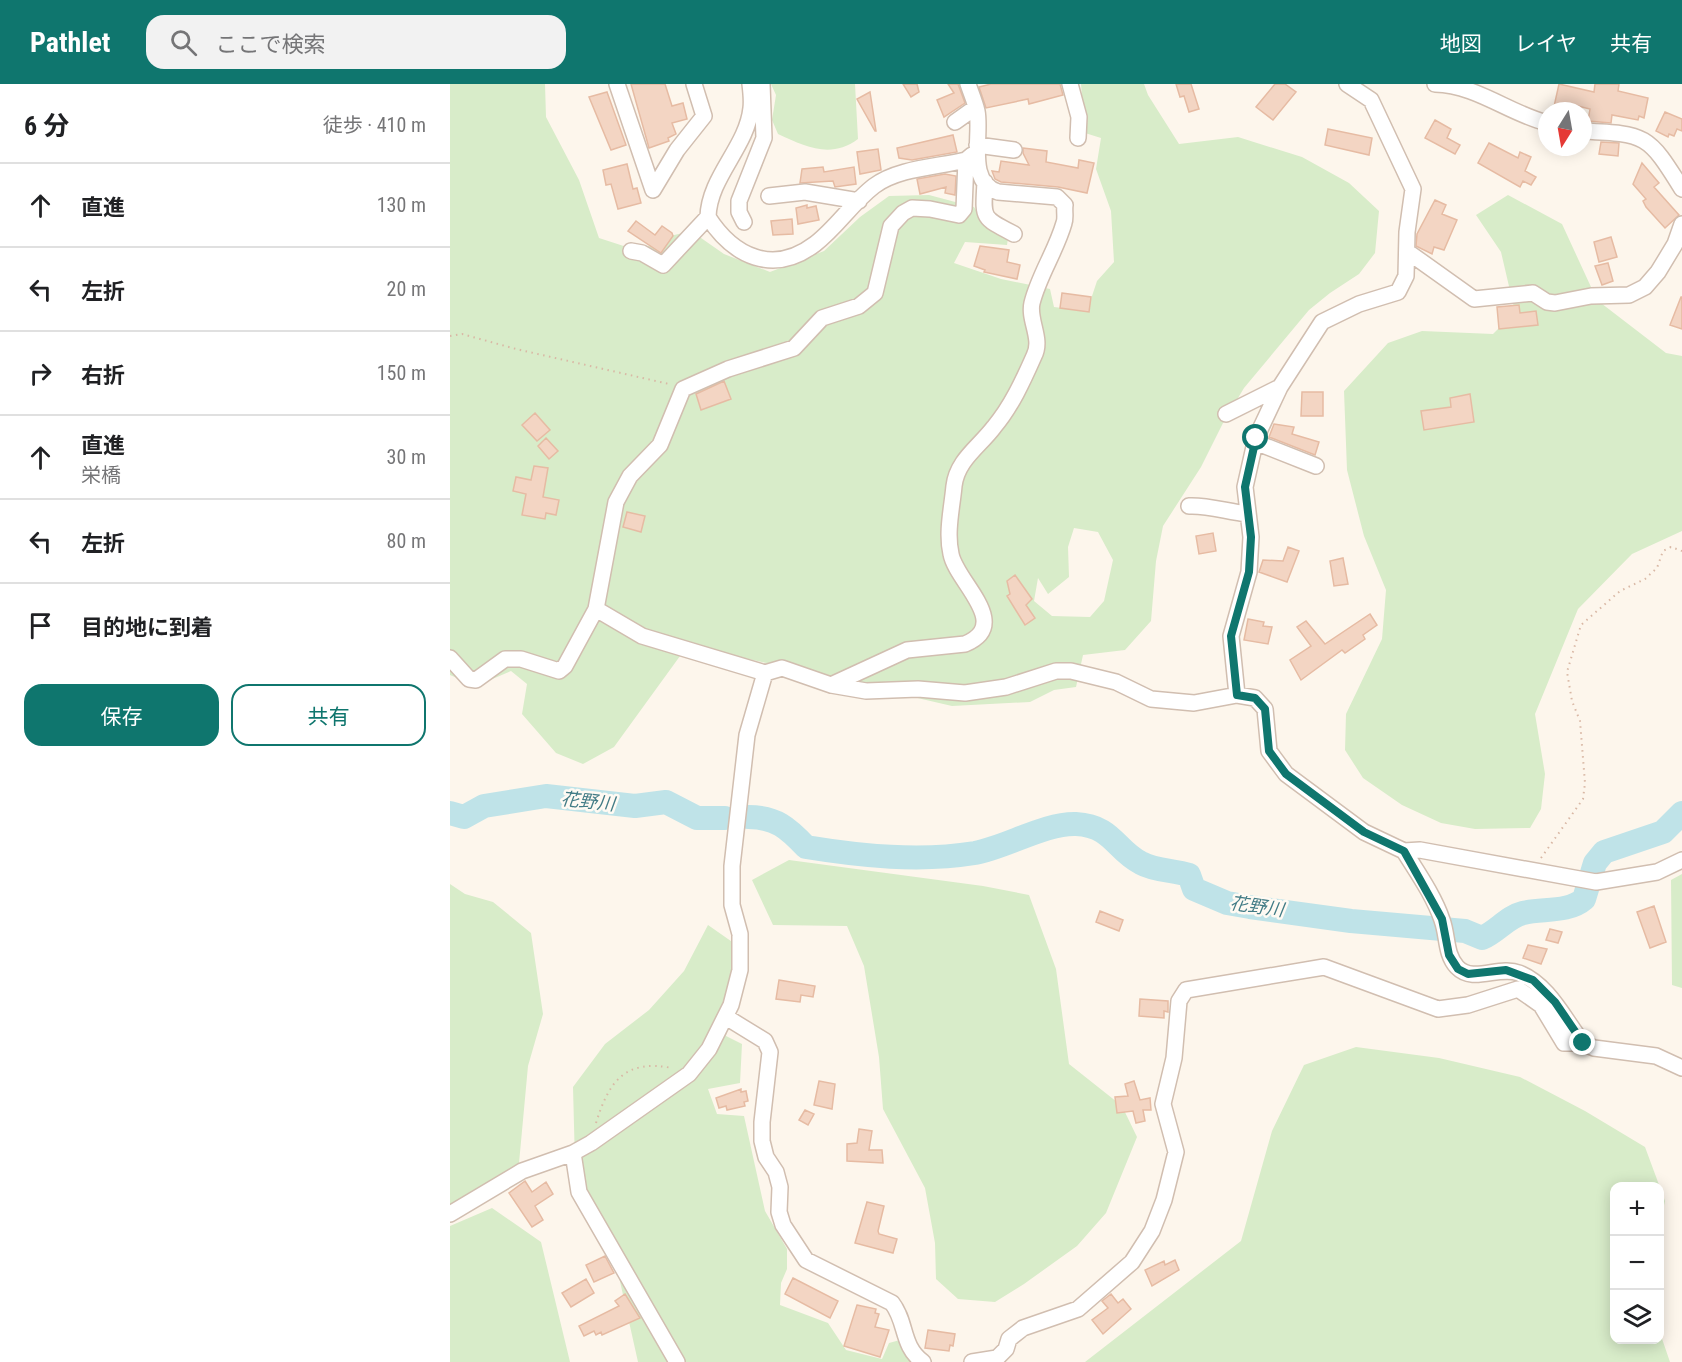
<!DOCTYPE html>
<html lang="ja">
<meta charset="utf-8">
<style>
:root{--surface:#fff;--page:#f2f2f2;--text:#202124;--muted:#757577;--line:#e0e0e0;--accent:#0f766e}
body{margin:0;font-family:"Roboto Condensed","Noto Sans JP",sans-serif;background:var(--page);color:var(--text)}
.controls{position:absolute;right:18px;bottom:18px;display:grid;overflow:hidden;border-radius:12px;box-shadow:0 3px 15px #0003}
.controls button{width:54px;height:54px;display:grid;place-items:center;padding:0;border:0;border-bottom:2px solid var(--line);background:var(--surface);color:var(--text);font:30px sans-serif}
.compass{position:absolute;left:1088px;top:18px;width:54px;height:54px;border-radius:50%;background:var(--surface);box-shadow:0 3px 15px #0003;rotate:191deg}
.stop{position:absolute;width:18px;height:18px;margin:-14px;border:4px solid #0f766e;border-radius:50%;background:#fff}
.stop.end{background:#0f766e;border-color:#fff;box-shadow:0 2px 6px #0008}
.list{margin:0;padding:0;list-style:none}
h2{display:flex;justify-content:space-between;align-items:center;height:78px;margin:0;padding:0 24px;font-size:26px}
h2 small{font-size:20px;font-weight:400;color:var(--muted)}
.list li{display:grid;grid-template-columns:39px 1fr auto;gap:18px;align-items:center;box-sizing:border-box;height:84px;padding:0 24px;border-top:2px solid var(--line)}
.list b{display:block;font-size:22px;white-space:nowrap}
.list p{margin:0;font-size:20px;white-space:nowrap;color:var(--muted)}
.list em{font-size:20px;font-style:normal;color:var(--muted)}
.actions{display:flex;gap:12px;padding:18px 24px}
.actions a{flex:1;padding:14px 0;border:2px solid var(--accent);border-radius:18px;text-align:center;font-size:21px;color:var(--accent)}
.actions .main{background:var(--accent);color:#fff}
.icon{flex:none;width:33px;height:33px;fill:none;stroke:currentColor;stroke-width:2;stroke-linecap:round;stroke-linejoin:round}
.map{position:relative;flex:none;width:1232px;height:1278px;overflow:hidden}
header{display:flex;align-items:center;gap:36px;box-sizing:border-box;height:84px;padding:0 30px;background:var(--accent);color:#fff}
header strong{font-size:28px}
nav{display:flex;gap:33px;margin-inline-start:auto;font-size:21px}
.search{width:420px;height:54px;background:var(--page);display:flex;align-items:center;gap:15px;box-sizing:border-box;padding:0 21px;border-radius:18px;color:var(--muted);font-size:22px}
main{display:flex}
aside{flex:1;background:var(--surface)}
.map>svg:first-child{display:block}
.green{fill:#d8ecc9;fill-rule:evenodd}
.lines{fill:none;stroke-linecap:round;stroke-linejoin:round}
.river{stroke:#bfe3e8;stroke-width:24}
.building{fill:#f3d5c3;stroke:#e6bba3;stroke-width:1.5}
.minor-casing{stroke:#d1beb0;stroke-width:18}
.path{stroke:#d9b8a5;stroke-width:2;stroke-dasharray:1.5 4.5;stroke-linecap:butt}
.minor{stroke:#fff;stroke-width:15}
.route{stroke:#0f766e;stroke-width:8}
.labels{text-anchor:middle;dominant-baseline:central;stroke-width:5;stroke-linejoin:round;paint-order:stroke}
.water-label{font-size:18px;font-style:italic;fill:#437c86;stroke:#fffaf3}
</style>
<header>
<strong>Pathlet</strong>
<div class="search"><svg class="icon" aria-label="search" viewBox="0 0 24 24"><circle cx="10" cy="10" r="6"/><path d="M15 15l6 6"/></svg>ここで検索</div>
<nav><a>地図</a><a>レイヤ</a><a>共有</a></nav>
</header>
<main>
<aside>
<h2>6 分<small>徒歩 · 410 m</small></h2>
<ul class="list">
<li><svg class="icon" aria-label="ahead" viewBox="0 0 24 24"><path d="M12 20V5M6 11l6-6 6 6"/></svg><div><b>直進</b></div><em>130 m</em></li>
<li><svg class="icon" aria-label="left" viewBox="0 0 24 24"><path d="M17 20v-9H6M10 6l-5 5 5 5"/></svg><div><b>左折</b></div><em>20 m</em></li>
<li><svg class="icon" aria-label="right" viewBox="0 0 24 24"><path d="M7 20v-9h11M14 6l5 5-5 5"/></svg><div><b>右折</b></div><em>150 m</em></li>
<li><svg class="icon" aria-label="ahead" viewBox="0 0 24 24"><path d="M12 20V5M6 11l6-6 6 6"/></svg><div><b>直進</b><p>栄橋</p></div><em>30 m</em></li>
<li><svg class="icon" aria-label="left" viewBox="0 0 24 24"><path d="M17 20v-9H6M10 6l-5 5 5 5"/></svg><div><b>左折</b></div><em>80 m</em></li>
<li><svg class="icon" aria-label="arrive" viewBox="0 0 24 24"><path d="M6 21V4h12l-3 4 3 4H6"/></svg><div><b>目的地に到着</b></div></li>
</ul>
<div class="actions"><a class="main">保存</a><a>共有</a></div>
</aside>
<div class="map">
<svg width="1232" height="1278" viewBox="0 0 1232 1278">
<rect width="100%" height="100%" fill="#fdf6ec"/>
<!-- green -->
<path class="green" d="M0,0H95L96,33L129,96L149,154L189,167L216,153L241,147L274,170L320,188L374,167L410,133L439,112L479,111L524,123L535,141L559,148L557,161L515,158L504,179L551,195L600,205L604,223L637,227L647,197L664,178L661,127L646,85L651,54L635,49L631,0H694L698,11L729,60L788,53L852,73L899,99L929,127L925,169L909,190L880,209L859,226L794,304L773,339L751,383L713,442L706,477L701,537L675,566L633,571L626,603L604,606L580,618L502,622L238,561L164,663L133,680L106,669L72,630L77,600L61,587L26,602L0,591ZM624,444L648,448L663,476L654,517L640,533L602,532L584,517L588,494L598,510L619,493L618,463Z
M321,0H405L408,55C381,75 356,63 328,50L322,36L326,11Z
M1058,111L1112,140L1147,216L1216,269L1232,272V447L1182,470L1128,525L1085,630L1095,690L1091,725L1080,744L1025,745L991,739L952,721L913,694L895,666L896,630L932,555L936,506L914,452L897,386L894,307L938,259L972,247L1043,250L1065,228L1051,168L1026,131Z
M339,776L533,802L579,811L606,885L619,980L672,1022L687,1053L656,1129L627,1162L574,1200L545,1218L508,1215L486,1195L485,1159L475,1104L433,1025L429,973L414,882L397,842L323,841L302,796Z
M1232,790V904L1222,901L1221,796Z
M0,800L15,810L43,818L81,849L93,930L78,982L68,1090L0,1129Z
M258,841L288,862L287,894L276,952L292,960L290,999L258,1005L267,1030L294,1032L315,1127L337,1165V1185L331,1199L330,1221L378,1239L396,1266L432,1275L439,1259L450,1256L465,1278H188L165,1175L125,1080L123,1003L155,960L199,926L234,887Z
M906,963L989,974L1070,993L1135,1027L1195,1063L1215,1117L1210,1140V1102H1164V1256H1210V1249L1220,1278H635L791,1157L822,1047L854,981Z
M42,1124L91,1158L120,1278H0V1142Z"/>
<g class="lines">
<!-- river -->
<path class="river" d="M0,729L14,733L34,722L96,712L185,722L216,718L247,734H275
M298,733C326,733 338,744 356,763C411,772 470,778 525,769C557,763 595,739 626,740C663,742 665,766 691,779C705,787 724,786 739,791L744,805L777,819L800,823L901,837L1015,847L1032,854C1048,847 1057,833 1073,829C1092,824 1118,829 1134,815L1145,779L1154,768L1213,748L1232,729"/>
</g>
<!-- building -->
<path class="building" d="M181,0H215L222,22L233,19L237,35L222,39L226,50L218,54L219,57L199,64Z
M453,0H467L469,8L461,13Z
M498,0H508L515,19L494,33L487,16L504,9Z
M541,0H610L613,11L579,20L578,15L536,24L529,3Z
M726,0H741L749,25L739,28L734,12L730,13Z
M825,0H835L846,8L823,36L806,23Z
M1109,0L1144,8L1145,0H1169L1168,7L1198,14L1194,34L1189,32L1188,36L1162,31L1161,39L1138,37L1140,25L1120,20L1119,27H1103Z
M157,8L176,61L161,66L139,13Z
M420,8L426,47H425L407,15Z
M1215,28L1232,35V47L1227,45L1224,52L1219,50L1218,53L1206,47Z
M985,36L1001,45L997,54L1010,61L1005,70L975,54Z
M878,45L922,54L919,71L875,61Z
M503,51L507,68L462,76L449,74L447,64Z
M1151,58L1169,59L1168,72L1149,70Z
M1039,59L1068,74L1070,68L1081,73L1075,87L1086,93L1081,101L1073,97L1070,103L1028,79Z
M573,64L597,67L596,78L628,84L629,76L644,79L637,109L608,103L551,98L545,95L542,87L549,88L551,77L579,81L573,69Z
M428,65L431,86L410,90L407,68Z
M1192,79L1209,99L1204,103L1229,131L1215,144L1196,123L1193,117L1196,115L1183,100Z
M177,80L183,105L187,104L191,119L168,125L161,100L156,101L153,86Z
M373,83L374,88L404,83L406,100L385,103L383,97L350,99L352,85Z
M495,90L506,92L505,111L495,109L496,103L470,110L467,95Z
M985,116L996,121L992,130L1007,136L994,166L984,163L982,170L966,162L967,150Z
M357,121V124L366,122L369,136L348,140L346,124Z
M342,135L343,150L323,151L321,137Z
M186,137L205,151L212,142L222,149L223,152L211,169L178,147Z
M1161,153L1167,173L1149,178L1144,158Z
M530,162L559,166L557,178L570,181L567,195L534,188L535,186L524,182Z
M1158,179L1163,197L1152,201L1145,182Z
M612,209L641,213L639,228L610,224Z
M1231,213H1232V245L1220,241Z
M1069,221L1070,229L1086,227L1088,241L1049,245L1047,223Z
M274,297L281,315L251,326L246,310Z
M852,308H873V332H851Z
M1020,310L1024,338L974,346L971,327L1001,323L1000,314Z
M85,329L100,346L87,357L72,341Z
M824,340L844,343L842,350L869,358L865,371L819,353Z
M96,354L108,367L99,375L88,362Z
M84,382L98,384L93,413L109,416L106,431L96,429L95,435L72,431L76,410L63,407L66,393L81,396Z
M177,428L195,432L191,448L173,443Z
M763,449L766,467L749,470L746,452Z
M838,463L849,467L837,498L809,488L813,476L833,477Z
M893,474L898,500L884,502L880,477Z
M565,491L582,515L576,521L585,534L575,541L557,512L560,510L557,497Z
M920,530L927,541L913,551L915,555L895,569L892,566L851,596L840,576L861,562L847,543L856,537L875,560Z
M798,535L814,538L813,542L822,543L818,560L794,556Z
M1204,822L1216,858L1200,864L1187,828Z
M650,827L673,836L669,847L646,838Z
M1100,845L1112,848L1108,859L1096,856Z
M1078,861L1097,865L1091,880L1073,874Z
M329,896L365,902L363,913L351,911L350,918L326,915Z
M690,915L718,917V928L714,927V934L689,932Z
M369,997L385,1000L382,1025L364,1021Z
M684,997L690,1016L700,1014L701,1026H693L695,1037L686,1039L683,1027L667,1029L665,1013L678,1012L675,1000Z
M291,1005V1008L296,1007L298,1017L294,1018L295,1022L277,1026L276,1022L269,1024L266,1014Z
M355,1026L364,1030L358,1041L349,1036Z
M409,1045L422,1047L419,1066H432L433,1079L397,1077V1060L407,1059Z
M75,1097L82,1108L96,1098L103,1110L85,1122L93,1136L82,1143L59,1109Z
M417,1118L434,1122L428,1147L429,1150L447,1155L443,1169L405,1159Z
M155,1172L164,1189L144,1198L136,1181Z
M725,1176L729,1186L702,1202L695,1186L714,1177L715,1181Z
M343,1194L388,1217L380,1234L335,1210Z
M136,1195L144,1209L121,1223L112,1209Z
M175,1210L190,1234L152,1251L151,1248L146,1251L144,1247L134,1252L129,1242L169,1222L165,1217Z
M661,1210L668,1219L673,1215L681,1225L653,1250L642,1236L658,1224L652,1217Z
M407,1221L426,1225L425,1229L429,1230L425,1243L439,1246L430,1273L394,1262Z
M478,1246L505,1250L503,1262L500,1261L499,1267L475,1264Z"/>
<g class="lines">
<defs>
<path id="minor" d="M167,0L203,106L227,66L254,32L244,0
M300,0C301,8 302,16 301,24C297,63 259,93 258,133C283,172 323,192 365,160C387,143 402,119 424,102C448,84 487,83 516,76L522,71
M620,0L629,33L628,54
M985,0C1027,1 1058,29 1097,39
M505,38L526,23
M1133,47C1196,50 1198,50 1232,105
M527,61L564,66
M535,98C533,135 531,133 564,150
M319,112L355,108L409,117
M294,138L289,128V117L314,54L312,0
M181,167L192,169L213,181L258,133
M958,168L1024,215L1083,209L1097,218L1105,219L1141,212L1179,211L1195,203L1208,188L1225,160L1232,140
M776,330L830,303
M805,358L866,382
M739,422C758,421 778,428 798,430
M146,525L192,552L315,589
M0,574L19,595L26,596L55,575H71L109,587L115,582L146,525L166,418L180,392L210,361L233,305L278,285L344,264L372,234L409,222L425,209L441,142L453,129L462,124L480,125L509,131L514,125L516,76
M381,601L457,566L515,560C563,540 506,498 501,470C496,448 502,424 504,402C507,376 529,363 544,343C561,323 573,297 584,272C593,255 578,236 582,219C589,191 606,167 614,139C616,134 614,127 615,121L607,113L548,108C516,98 532,51 527,27C525,18 521,9 518,0
M787,611L781,552L799,488L801,453L795,403L806,354L830,303L872,238L909,220L948,208L956,192L957,148L963,105L921,16L897,0
M954,767C967,788 984,812 992,836C998,852 995,870 1007,883C1023,900 1049,881 1069,889C1099,901 1114,935 1133,959
M276,933L315,957L320,968L312,1038V1057L316,1073L326,1088L330,1103L329,1128L333,1141L356,1176L442,1219C457,1238 451,1262 473,1278
M123,1069L129,1108L227,1278
M0,1130L72,1087L123,1069L141,1059L239,990L259,965L281,921L290,886V850L282,821V782L297,651L315,589L332,584L381,601L416,607L468,605L515,609L556,603L606,587H621L666,598L701,615L744,619L787,611L805,614L815,625L819,667L836,690L914,748L954,767L970,766L1146,798L1207,788L1232,776
M522,1278L547,1274L556,1265L559,1255L573,1244L628,1225L682,1178L702,1147L714,1116L726,1068L713,1020L724,974L729,917L736,906L874,883L988,925L1018,921L1068,905L1091,921L1114,959H1133L1144,964L1206,972L1232,984"/>
</defs>
<!-- minor casing -->
<use href="#minor" class="minor-casing"/>
<!-- path -->
<path class="path" d="M0,252L12,250L66,265L219,300
M1091,774L1133,715L1135,699L1130,637L1122,617L1117,588L1131,541L1170,507L1195,495L1207,484L1213,467L1221,463L1232,467
M146,1039C159,997 175,975 222,984"/>
<!-- minor -->
<use href="#minor" class="minor"/>
</g>
<g class="lines">
<!-- route -->
<path class="route" d="M806,354L795,403L801,453L799,488L781,552L787,611L805,614L815,625L819,667L836,690L914,748L954,767L992,835L999,871L1008,885L1018,890L1056,886L1083,896L1105,918L1133,959"/>
</g>
<g class="labels">
<!-- water labels -->
<g class="water-label">
<text transform="translate(138 717) rotate(6)">花野川</text>
<text transform="translate(807 822) rotate(8)">花野川</text>
</g>
</g>
</svg>
<div class="controls">
<button>+</button>
<button>−</button>
<button><svg class="icon" aria-label="layers" viewBox="0 0 24 24"><path d="M12 4l9 5-9 5-9-5zM3 14l9 5 9-5"/></svg></button>
</div>
<svg class="compass" viewBox="-18 -18 36 36"><path d="M0-13l5 13h-10z" fill="#e53935"/><path d="M0 13l5-13h-10z" fill="#757577"/></svg>
<div class="stop" style="left:806px;top:354px"></div>
<div class="stop end" style="left:1133px;top:959px"></div>
</div>
</main>
